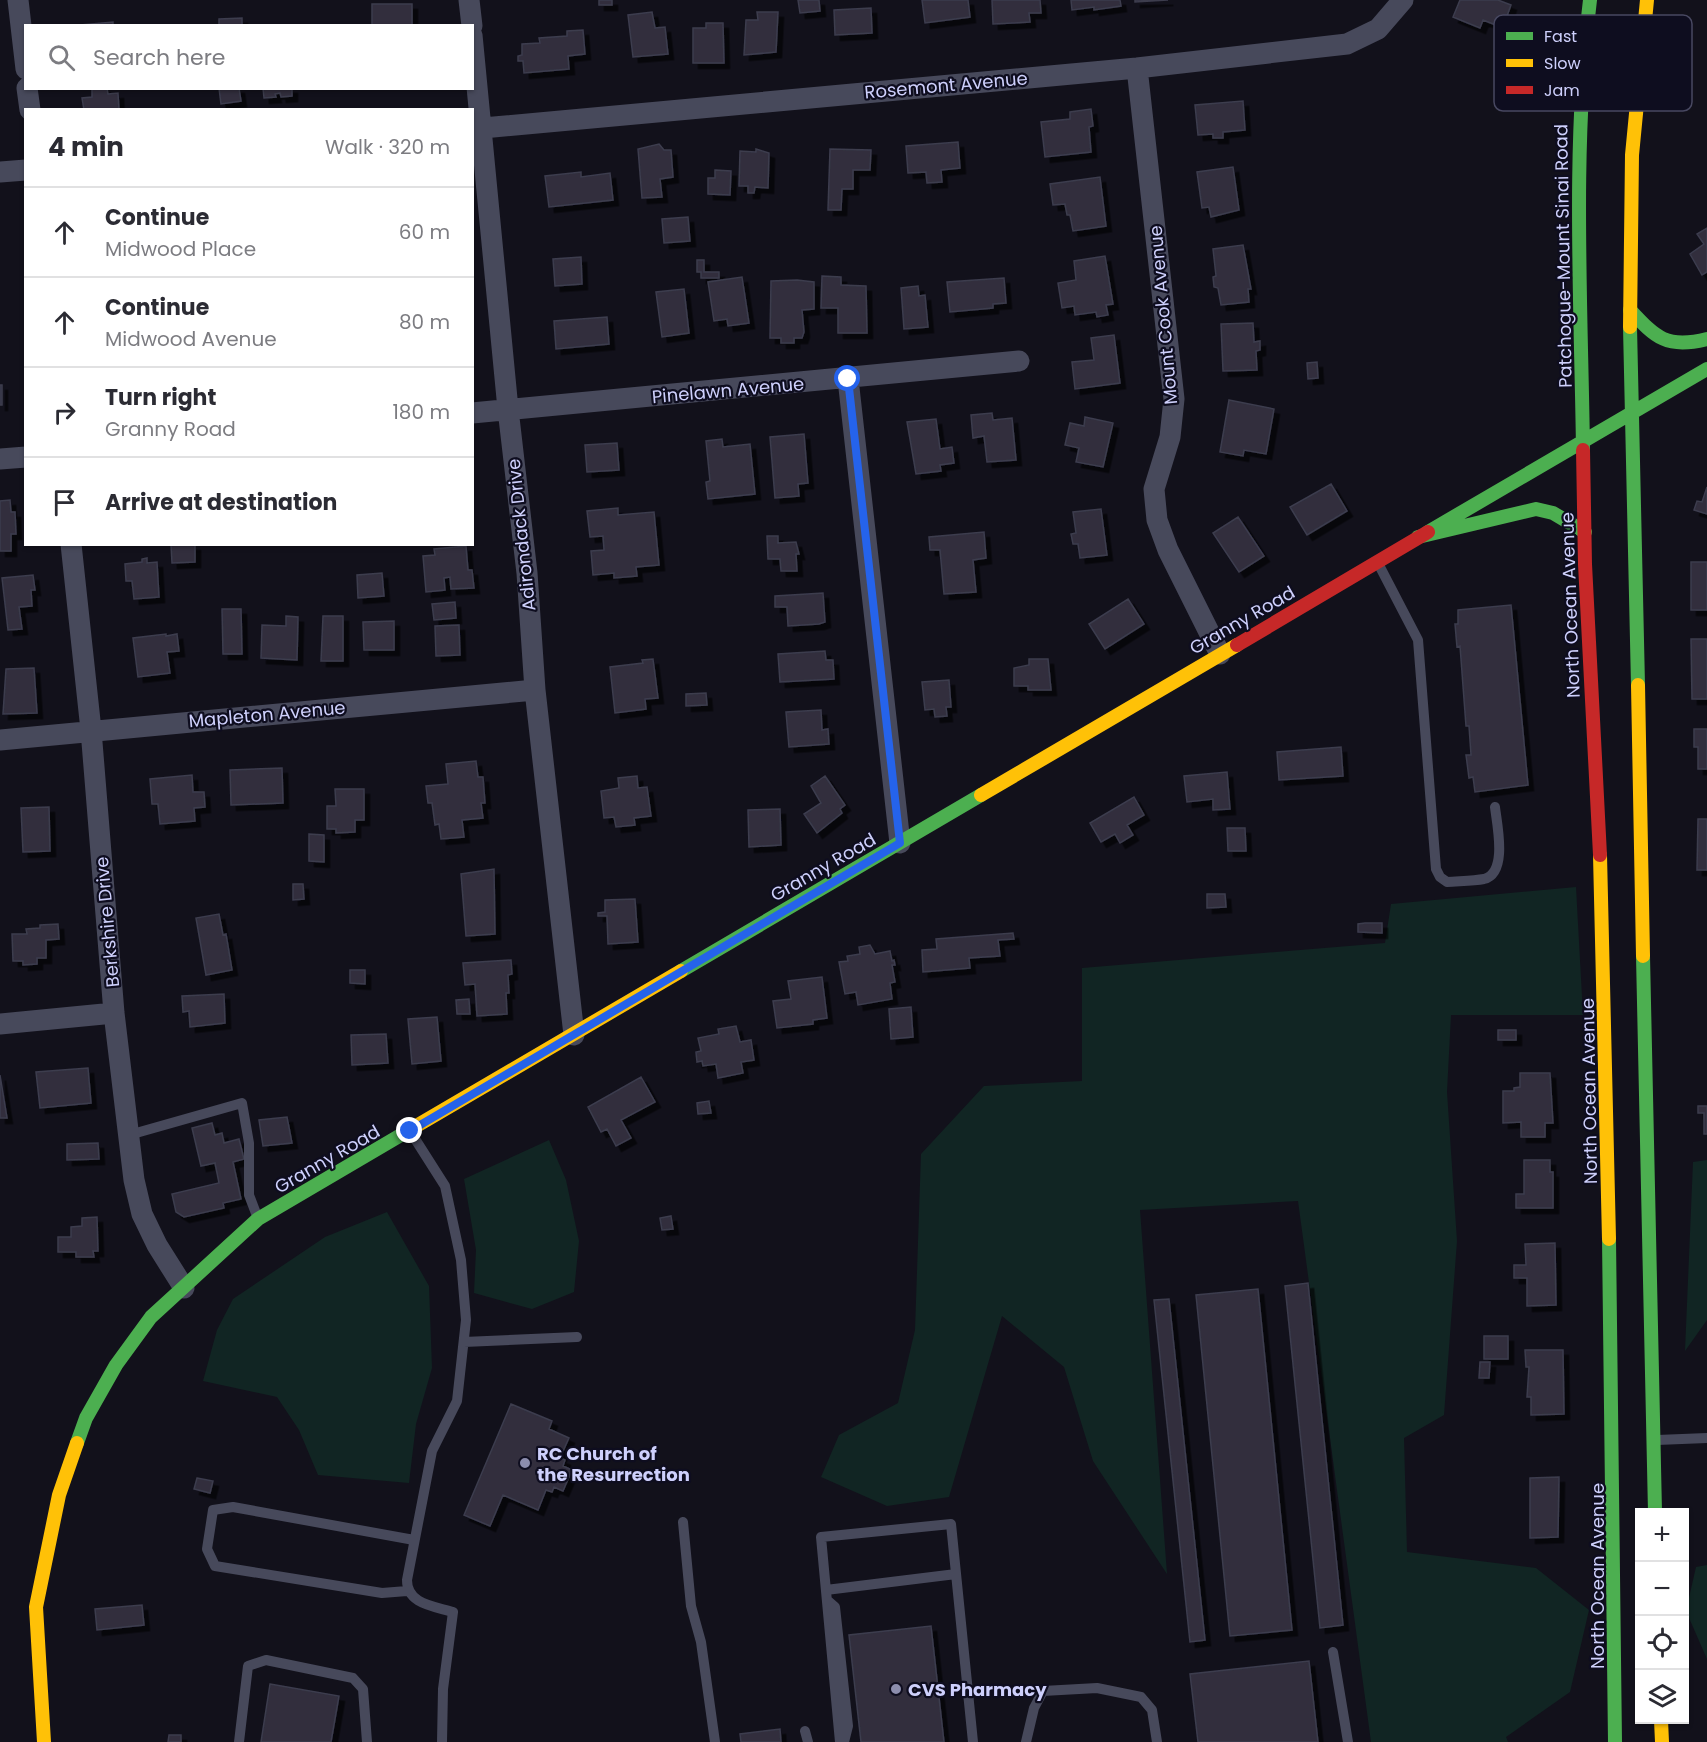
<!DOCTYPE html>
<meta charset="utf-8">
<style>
:root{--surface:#fff;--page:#f7f7f7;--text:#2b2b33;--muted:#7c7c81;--line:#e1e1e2}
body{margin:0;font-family:Poppins,sans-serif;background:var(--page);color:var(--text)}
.controls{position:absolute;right:18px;bottom:18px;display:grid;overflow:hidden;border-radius:0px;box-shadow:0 2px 4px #0004}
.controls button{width:54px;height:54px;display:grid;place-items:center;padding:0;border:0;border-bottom:2px solid var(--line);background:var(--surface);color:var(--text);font:30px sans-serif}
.stop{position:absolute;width:18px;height:18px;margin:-14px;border:4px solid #2563eb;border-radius:50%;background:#fff}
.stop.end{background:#2563eb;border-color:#fff;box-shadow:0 2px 6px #0008}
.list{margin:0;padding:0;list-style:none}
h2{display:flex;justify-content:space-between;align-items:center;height:78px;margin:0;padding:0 24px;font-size:26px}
h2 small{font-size:20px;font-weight:400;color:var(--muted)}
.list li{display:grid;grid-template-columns:39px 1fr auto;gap:18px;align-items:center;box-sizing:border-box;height:90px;padding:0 24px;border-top:2px solid var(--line)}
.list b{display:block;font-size:22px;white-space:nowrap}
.list p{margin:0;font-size:20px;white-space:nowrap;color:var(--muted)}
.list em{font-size:20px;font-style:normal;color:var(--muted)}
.icon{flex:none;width:33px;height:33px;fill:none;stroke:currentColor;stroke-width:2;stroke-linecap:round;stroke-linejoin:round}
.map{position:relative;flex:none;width:1707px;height:1742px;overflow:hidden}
.search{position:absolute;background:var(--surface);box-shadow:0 2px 4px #0004;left:24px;top:24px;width:450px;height:66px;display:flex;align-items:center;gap:15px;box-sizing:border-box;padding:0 21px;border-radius:0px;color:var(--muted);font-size:22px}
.panel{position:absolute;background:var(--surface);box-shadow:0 2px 4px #0004;left:24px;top:108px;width:450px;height:438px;border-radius:0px}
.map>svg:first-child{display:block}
.green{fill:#112523}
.building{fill:#302f3d;stroke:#3c3c4e;stroke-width:1.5;filter:url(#shadow)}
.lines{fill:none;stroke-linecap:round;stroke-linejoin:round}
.lane{stroke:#47495b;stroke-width:10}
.street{stroke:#47495b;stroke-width:21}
.fast{stroke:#4caf50;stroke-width:14}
.slow{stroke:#ffc107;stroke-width:14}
.jam{stroke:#c62828;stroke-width:14}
.route{stroke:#2563eb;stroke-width:8}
.poi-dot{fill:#8c8dad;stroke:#0e0d1f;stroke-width:2}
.labels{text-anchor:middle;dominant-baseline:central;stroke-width:4.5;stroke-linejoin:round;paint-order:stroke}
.street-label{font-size:18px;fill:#ced0fc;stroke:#0e0d1f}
.poi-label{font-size:18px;font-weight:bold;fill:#ced0fc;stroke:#0e0d1f;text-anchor:start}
.key{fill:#0e0d1f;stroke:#484861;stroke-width:1.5}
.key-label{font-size:16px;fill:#ced0fc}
</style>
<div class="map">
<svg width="1707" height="1742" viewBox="0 0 1707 1742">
<defs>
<filter id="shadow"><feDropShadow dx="5.5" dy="5.5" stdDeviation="0" flood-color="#0009"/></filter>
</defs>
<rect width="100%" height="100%" fill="#12111b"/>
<!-- green -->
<path class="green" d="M1576,887L1583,1015H1451L1447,1092L1457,1241L1444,1415L1404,1438L1407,1552L1536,1568L1589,1610L1570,1692L1506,1737L1508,1742H1371L1298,1201L1140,1210L1167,1574L1093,1461L1064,1367L1002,1316L949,1497L887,1506L821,1477L839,1435L898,1403L915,1330L921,1154L984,1086L1082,1081V968L1385,943L1391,904Z
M549,1140L566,1180L579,1241L574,1292L532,1309L474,1293L476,1250L464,1179Z
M1707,1160V1320L1685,1351L1693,1162Z
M387,1212L429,1286L432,1368L416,1424L409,1483L318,1475L299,1430L277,1397L203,1381L217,1330L233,1299L325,1237Z
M1707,1565V1659L1686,1611L1696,1567Z"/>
<!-- building -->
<path class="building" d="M599,0H612V5H599Z
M798,0H819L820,11L800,13Z
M922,0H968L970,17L925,23Z
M992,0H1040L1041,13H1029L1030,22L993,24Z
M1071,0H1120L1121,6L1094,10V7L1072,10Z
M1135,0H1168L1135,2Z
M1460,0H1498L1511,5L1507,16L1511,18L1506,29L1483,20L1480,28L1453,17Z
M372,4H412V25L372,26Z
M871,8L872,33L835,35L834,10Z
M652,12L655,28L665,27L668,54L633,57L628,15Z
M757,12H778L776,52L744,55L746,20H758Z
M242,18V26H219V19Z
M113,22V26L80,25Z
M706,23H723L724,63H693V28H706Z
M583,30L585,54L568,56L569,69L524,73L523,61H518V56L522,55V44L540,43L539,38L567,36V31Z
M92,88H107L108,94L118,93L119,110H84L82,98L92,97Z
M219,88H239L241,101L221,104Z
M263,88H292V96L281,97L280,93L275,94L276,97L264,98Z
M1243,101L1245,130L1223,132V138H1213V134L1198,135L1195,105Z
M1091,109L1093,126L1089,127L1091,152L1045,157L1041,122L1070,119V112Z
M958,142L960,168L941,170L942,182L927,183L926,172L908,173L906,146Z
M659,144L664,150H671L673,177L660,179L662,197L642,198L638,149Z
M756,149L769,153L768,188L755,187L754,193H748V186H739L740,151L756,152Z
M830,149L871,150L870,170H853V189H842L841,210H828Z
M1233,167L1239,210L1211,217L1209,207L1202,208L1197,172Z
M715,170L731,171L730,195L708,194V178H715Z
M581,172V177L610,173L613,200L549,207L545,176Z
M1100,177L1106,226L1073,231L1070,215H1067L1065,204L1053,205L1050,184Z
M688,217L690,241L664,243L662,219Z
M1707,228V272L1702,275L1690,254L1704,244L1697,234Z
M1243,245L1251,289H1248L1249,302L1221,305L1218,288L1214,287L1213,277L1216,276L1213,249Z
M1105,256L1113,304L1106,305L1108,315L1097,317L1096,312L1075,315L1074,306L1062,308L1058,283L1076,280L1074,261Z
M581,257L582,284L555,286L553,259Z
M697,260H704V272H719V278H701V272H697Z
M822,276L841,277V285L866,286L867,333H838V308H821Z
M742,277L749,323L728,326L727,319L714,321L708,282Z
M1004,278L1006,303L993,304V308L950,312L947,282Z
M797,280L814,282V309L802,310L804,332L802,338H794V343H781V338H770L771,281Z
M918,286L919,296L925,295L928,327L904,329L901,288Z
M684,289L689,333L662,337L656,292Z
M607,317L609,344L556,349L554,321Z
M1253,323L1254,342L1260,341V350L1256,351L1257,370L1223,371L1221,324Z
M1114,335L1120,383L1075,389L1072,362L1094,360L1091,338Z
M1317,362L1318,378L1308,379L1307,363Z
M0,385H2V405H0Z
M1229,400L1274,409L1266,454L1244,450L1243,456L1220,452Z
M992,413L993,420L1012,418L1016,460L987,462L984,436L973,438L971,415Z
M1085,417L1113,423L1103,467L1076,462L1079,448L1065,445L1070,423L1084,426Z
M936,419L940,449L952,447L954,463L940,465L941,471L916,474L907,422Z
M804,434L808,483L798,484L799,496L775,498L770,437Z
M722,439L723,447L750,444L755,494L708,499L706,482L710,481L706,441Z
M617,443L619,470L587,472L585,445Z
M1331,484L1347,511L1307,535L1290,507Z
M1707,487V514L1694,510L1697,501L1702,502Z
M10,500L11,512H15L16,534H11V551H0V501Z
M618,508V515L654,512L659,565L636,567L637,576L614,578V573L593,575L591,551L604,550L603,536L590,537L587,511Z
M1101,509L1107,555L1080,558L1078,544H1073L1071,534L1076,533L1073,512Z
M1238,517L1264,556L1239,572L1213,533Z
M984,532L986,558L973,560L976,592L944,594L940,550H930L929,537Z
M767,536H778V543L796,542L799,554H796L797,571H781L780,559H768Z
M171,545H195V562L172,563Z
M466,546L468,570H472L474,588L451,589L450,577L444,578L445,590L426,592L423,556L435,555L434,549Z
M147,558V563L157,562L159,597L134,599L132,581H126L125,564L142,562V559Z
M1691,562H1707V610H1691Z
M382,573L384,596L358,598L357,575Z
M33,575L35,590H31L32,606L19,607L22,629L8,630L2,578Z
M823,593L825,622L819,624L788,626L787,607H775V596Z
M1128,599L1144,624L1105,649L1089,624Z
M455,602L456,618L434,620L432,604Z
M1511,605L1528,785L1475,792L1473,777L1469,778L1466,755H1471L1469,726H1466L1460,646L1457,647L1455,624H1458V610Z
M222,609H241L242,654H223Z
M286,616L298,617L297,660L261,658L262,625L286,626Z
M323,616H343V661H321Z
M394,621V650H364L363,622Z
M459,625L460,655L436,656L435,626Z
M166,634V636L177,634L179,651L167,652L170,673L138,677L133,638Z
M1691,639H1707V699H1692Z
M825,651L826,660H833L834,679L780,682L778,654Z
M653,659L658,698L645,699L646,709L615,713L610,667L643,663L642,660Z
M1029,659H1048L1051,690H1028V686H1014V668L1029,665Z
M34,668L37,713L3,714L6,669Z
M949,680L951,707H946L947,716L935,717L934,709L925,710L922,682Z
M706,693L707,705L686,706V694Z
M821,710L822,730L828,729L829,744L789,747L786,712Z
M1694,729H1707V769H1698V747H1694Z
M1341,747L1343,776L1279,780L1277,752Z
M476,761L478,777H483L485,803H481L483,818L462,820L464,837L441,839L439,824L435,825L432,803H428L426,786L448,784L446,764Z
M282,768L283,803L231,805L230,770Z
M1227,772L1230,809L1213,810V799L1187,802L1184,776Z
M192,775L193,792H204L205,807L194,808L195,821L160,824L158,804H152L150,779Z
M637,776L638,788L647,787L651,816L634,818L635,825L616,827L614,817L604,818L601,791L619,788L618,778Z
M825,776L845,805L840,809L842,813L817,833L804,814L821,803L811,786Z
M335,789H364V820H355V832L336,833V829H327V806H336Z
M1134,797L1144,815L1127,825L1133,835L1120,843L1115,834L1101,842L1090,823Z
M49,807L50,851L23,852L21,808Z
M780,809L781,845L749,847L748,810Z
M1698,819H1707V870H1697Z
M1227,828H1245L1246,851H1228Z
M309,834L324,835V862L309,861Z
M494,869L495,934L466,936L461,874Z
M293,884H303L304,899L293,900Z
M1207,894H1225L1226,907L1207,908Z
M635,899L638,942L608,944L607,916H598V913L605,912V900Z
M219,914L223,935L226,934L232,970L206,975L196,918Z
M1365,923H1382V933L1358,932V924Z
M58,924L59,939L46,940V958H37V964L23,965V961H13L12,934H27L26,929L40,928V925Z
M1013,933L1014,939L998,940L1000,956L969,958L970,968L923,972L922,950L937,949L936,939Z
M870,945L875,954L890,951L892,961L894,960L895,965H892L895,982L890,983L892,999L858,1005L856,992L845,994L839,962L848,961L847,956L860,954L859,947Z
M511,960L512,974L508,975L509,993H506L507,1014L477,1016L475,984L465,985L463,963Z
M350,970H365V984L350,983Z
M822,977L827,1018L813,1020V1024L777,1028L773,1001L791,999L788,981Z
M224,994L225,1023L190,1027L189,1011L183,1012L182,996Z
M469,999L470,1014H457L456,1000Z
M911,1007L913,1037L891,1039L889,1009Z
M437,1017L441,1061L412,1064L408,1019Z
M736,1026L740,1042L751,1040L754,1060L741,1062L743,1073L718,1078L716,1064L703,1066L702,1061L697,1062L696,1052L701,1051L698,1038L719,1034L718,1029Z
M1498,1030H1516V1040H1498Z
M386,1034L388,1063L352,1065L351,1035Z
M88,1068L91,1103L40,1108L36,1072Z
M1520,1073H1550L1553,1123H1545V1137H1521V1122L1503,1123V1091H1514V1088L1520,1087Z
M0,1075L7,1118H0Z
M641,1077L655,1102L621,1120L631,1138L616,1146L607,1129L601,1132L588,1107Z
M709,1101L711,1113L698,1114L697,1103Z
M1698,1106H1707V1134H1704V1113H1698Z
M287,1117L292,1143L263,1146L259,1120Z
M212,1123L215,1135L222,1133L224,1143L239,1139L244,1159L233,1162L241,1199L223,1203L224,1208L184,1217L176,1212L172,1194L219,1183L215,1163L201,1166L192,1128Z
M98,1143L99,1159L67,1160V1144Z
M1524,1160H1550V1172H1553V1208H1516V1194H1524Z
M671,1216L673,1229L662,1230L660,1218Z
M97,1217L98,1251H93L94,1257H76V1252H58V1237H71V1227L82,1226V1218Z
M1555,1243L1556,1305L1527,1306V1278H1514V1265H1526L1525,1244Z
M1308,1283L1343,1625L1320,1628L1285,1286Z
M1258,1289L1292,1630L1230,1636L1196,1295Z
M1169,1299L1205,1640L1190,1642L1154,1300Z
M1484,1336H1508V1359H1484Z
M1525,1350H1563L1564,1414L1531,1415V1397H1527L1529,1367H1526Z
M1480,1362H1490L1489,1378H1479Z
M511,1404L552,1421L549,1429L569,1438L560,1458L565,1460L563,1466L572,1470L563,1491L554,1487L552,1492L546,1490L538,1510L503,1495L490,1526L464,1515Z
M1559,1477L1558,1537L1530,1538V1478Z
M197,1478L213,1481L210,1493L194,1489Z
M142,1605L144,1625L97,1630L95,1609Z
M931,1626L944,1742H861L849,1635Z
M1309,1661L1318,1742H1198L1190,1674Z
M270,1684L339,1696L331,1742H261Z
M780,1729L781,1742H741L740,1734Z
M169,1735H181V1742H168Z"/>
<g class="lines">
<!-- lane -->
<path class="lane" d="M1379,565L1418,640L1436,869L1440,877L1447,882C1459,881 1473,881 1484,879C1508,873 1497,825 1495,807
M410,1131L445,1186L461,1260L466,1320L457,1401L432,1451L407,1580C407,1604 433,1606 453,1612L443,1689L442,1742
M129,1135L242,1103L249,1143V1195L257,1216
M464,1342L577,1337
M1657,1440L1707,1438
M683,1522L691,1606L701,1642L715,1742
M826,1590L956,1574
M407,1591L382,1593L215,1566L207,1549L213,1510L233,1507L414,1540
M827,1600L835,1607L848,1726L844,1742
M1333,1652L1348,1742
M805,1731L808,1742
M239,1742L248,1666L266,1660L353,1678L363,1689L367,1742
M840,1742L821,1537L951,1524L973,1742
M1026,1742L1034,1708L1043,1691L1097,1688L1141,1697L1152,1710L1157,1742"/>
<!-- street -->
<path class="street" d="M18,0L26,69
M469,0L472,26
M472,35L508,409L527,573L535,690L574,1035
M1137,68L1174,399L1170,437L1154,489L1157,520L1168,550L1220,654
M27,88L30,110
M472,129L1137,68L1347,44L1378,29L1403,0
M0,172L26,170
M848,379L900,843
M472,413L1019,361
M0,459L26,457
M71,544L91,730L114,1013L134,1180L142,1214L157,1245L184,1288
M0,740L535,690
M0,1024L114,1013"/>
<!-- fast -->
<path class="fast" d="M1630,310C1656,338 1667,349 1707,339
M1630,327L1638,685
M1583,450C1581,300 1572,149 1590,0
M1428,532L1707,369
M1418,537L1536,509L1553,513L1585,532
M1643,956L1655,1512
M681,971L981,795
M1609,1239L1615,1742
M77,1443L86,1418L116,1365L151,1317L258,1219L406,1132"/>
<!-- slow -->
<path class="slow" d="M1630,327L1632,155L1647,0
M1638,685L1643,956
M981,795L1237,645
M1600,855L1609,1239
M406,1132L681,971
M1661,1720L1662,1742
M44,1742L36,1607L59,1495L77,1443"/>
<!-- jam -->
<path class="jam" d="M1583,450L1585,564L1600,855
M1237,645L1428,532"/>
</g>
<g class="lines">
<!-- route -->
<path class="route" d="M410,1131L900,843L848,379"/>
</g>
<!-- markers -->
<g class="poi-dot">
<circle cx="525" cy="1463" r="6"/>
<circle cx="896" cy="1689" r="6"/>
</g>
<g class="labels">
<!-- street labels -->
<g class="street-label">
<text transform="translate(946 85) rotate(-5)">Rosemont Avenue</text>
<text transform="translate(1563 256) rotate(-91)">Patchogue-Mount Sinai Road</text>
<text transform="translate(1163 315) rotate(-95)">Mount Cook Avenue</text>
<text transform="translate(728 390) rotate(-5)">Pinelawn Avenue</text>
<text transform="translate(521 535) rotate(-96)">Adirondack Drive</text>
<text transform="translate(1570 605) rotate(-92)">North Ocean Avenue</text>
<text transform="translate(1242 620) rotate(-30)">Granny Road</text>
<text transform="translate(267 714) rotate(-5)">Mapleton Avenue</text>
<text transform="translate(823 867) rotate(-30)">Granny Road</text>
<text transform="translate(107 922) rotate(-95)">Berkshire Drive</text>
<text transform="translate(1589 1091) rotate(-91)">North Ocean Avenue</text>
<text transform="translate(327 1159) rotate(-30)">Granny Road</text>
<text transform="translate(1597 1576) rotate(-90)">North Ocean Avenue</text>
</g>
<!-- poi labels -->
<g class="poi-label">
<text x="537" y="1453">RC Church of<tspan x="537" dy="21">the Resurrection</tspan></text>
<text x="908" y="1689">CVS Pharmacy</text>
</g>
</g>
<!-- legend -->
<rect x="1494" y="15" width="198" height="96" rx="9" class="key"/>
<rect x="1506" y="32" width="27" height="8" fill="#4caf50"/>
<rect x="1506" y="59" width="27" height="8" fill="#ffc107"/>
<rect x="1506" y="86" width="27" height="8" fill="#c62828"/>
<g class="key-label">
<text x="1544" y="42">Fast</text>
<text x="1544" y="69">Slow</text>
<text x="1544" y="96">Jam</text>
</g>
</svg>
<div class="controls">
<button>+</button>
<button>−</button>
<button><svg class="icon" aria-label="locate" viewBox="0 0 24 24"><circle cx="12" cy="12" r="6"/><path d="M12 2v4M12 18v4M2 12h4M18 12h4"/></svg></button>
<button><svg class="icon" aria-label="layers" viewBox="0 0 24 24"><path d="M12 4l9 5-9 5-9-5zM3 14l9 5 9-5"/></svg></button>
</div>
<div class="stop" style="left:848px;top:379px"></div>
<div class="stop end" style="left:410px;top:1131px"></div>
<div class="search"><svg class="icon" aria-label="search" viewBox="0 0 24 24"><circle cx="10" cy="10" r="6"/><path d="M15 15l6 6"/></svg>Search here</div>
<section class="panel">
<h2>4 min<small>Walk · 320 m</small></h2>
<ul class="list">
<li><svg class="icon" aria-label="ahead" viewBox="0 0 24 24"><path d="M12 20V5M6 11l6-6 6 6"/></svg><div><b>Continue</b><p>Midwood Place</p></div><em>60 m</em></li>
<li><svg class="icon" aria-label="ahead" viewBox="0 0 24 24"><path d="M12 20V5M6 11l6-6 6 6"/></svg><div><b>Continue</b><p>Midwood Avenue</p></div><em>80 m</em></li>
<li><svg class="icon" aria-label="right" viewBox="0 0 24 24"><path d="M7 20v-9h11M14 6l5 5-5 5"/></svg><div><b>Turn right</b><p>Granny Road</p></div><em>180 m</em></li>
<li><svg class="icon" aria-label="arrive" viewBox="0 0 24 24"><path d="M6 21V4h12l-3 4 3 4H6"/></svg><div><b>Arrive at destination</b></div></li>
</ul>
</section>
</div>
